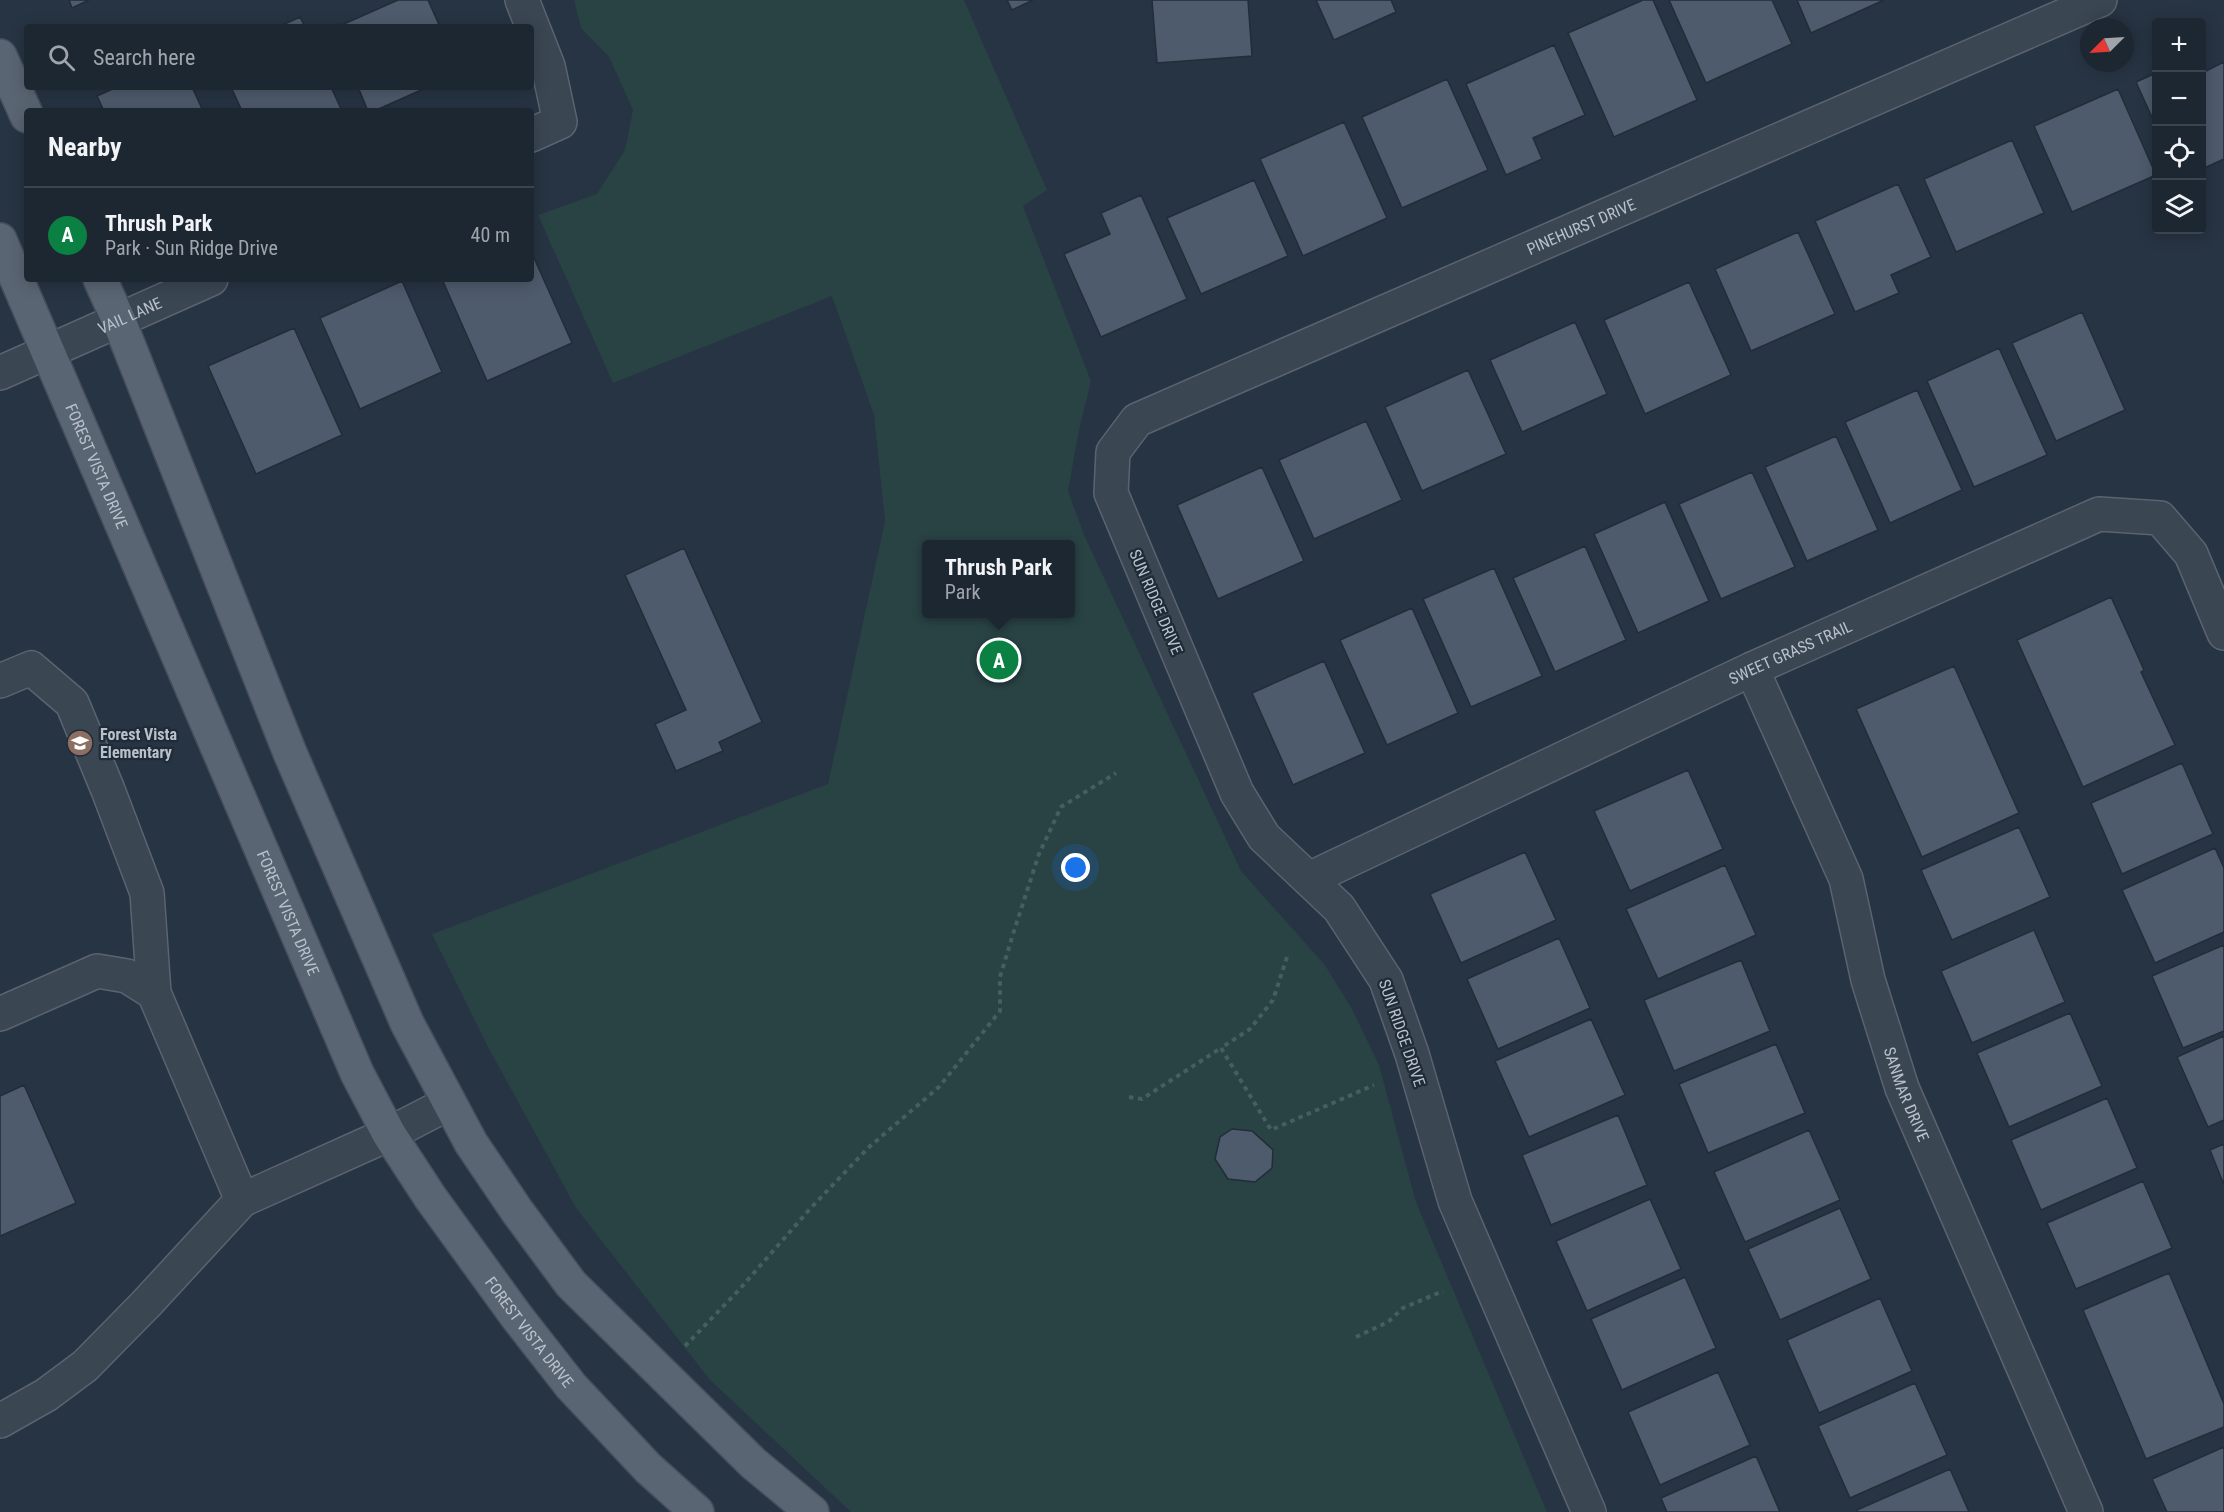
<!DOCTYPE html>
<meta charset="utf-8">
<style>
:root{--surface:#1d2732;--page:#2a333e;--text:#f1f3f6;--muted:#a0a5ac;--line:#3b444d;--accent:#0b8043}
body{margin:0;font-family:"Roboto Condensed",sans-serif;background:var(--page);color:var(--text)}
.controls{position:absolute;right:18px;top:18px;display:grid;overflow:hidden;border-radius:6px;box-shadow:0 3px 15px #0003}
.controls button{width:54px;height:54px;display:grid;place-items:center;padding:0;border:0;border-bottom:2px solid var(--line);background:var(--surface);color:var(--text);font:30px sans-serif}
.compass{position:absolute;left:2080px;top:18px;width:54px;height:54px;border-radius:50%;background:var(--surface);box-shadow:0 3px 15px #0003;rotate:246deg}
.you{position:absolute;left:1076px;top:868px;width:21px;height:21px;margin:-15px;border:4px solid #fff;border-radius:50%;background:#1a73e8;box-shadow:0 0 0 9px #1a73e833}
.badge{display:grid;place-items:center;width:39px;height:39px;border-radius:50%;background:var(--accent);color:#fff;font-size:20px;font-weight:700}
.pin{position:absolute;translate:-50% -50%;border:3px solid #fff;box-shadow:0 2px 6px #0006}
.popup{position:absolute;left:922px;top:540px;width:153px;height:78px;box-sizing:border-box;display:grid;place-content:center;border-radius:6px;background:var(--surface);filter:drop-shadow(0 2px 4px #0005);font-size:20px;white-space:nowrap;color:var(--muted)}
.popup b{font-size:22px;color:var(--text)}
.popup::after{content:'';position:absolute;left:50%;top:100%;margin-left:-12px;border:12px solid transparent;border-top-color:var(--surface)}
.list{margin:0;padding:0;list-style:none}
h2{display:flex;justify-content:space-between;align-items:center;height:78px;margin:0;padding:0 24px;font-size:26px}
h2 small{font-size:20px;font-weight:400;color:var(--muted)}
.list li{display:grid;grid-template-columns:39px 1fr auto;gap:18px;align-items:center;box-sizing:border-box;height:96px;padding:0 24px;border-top:2px solid var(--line)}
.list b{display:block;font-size:22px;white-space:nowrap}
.list p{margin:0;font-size:20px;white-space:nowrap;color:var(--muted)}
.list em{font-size:20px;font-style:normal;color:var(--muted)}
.icon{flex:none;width:33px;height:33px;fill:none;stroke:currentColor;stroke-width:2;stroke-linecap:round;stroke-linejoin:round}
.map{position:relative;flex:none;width:2224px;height:1512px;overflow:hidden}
.search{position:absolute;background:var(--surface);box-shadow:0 3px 15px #0003;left:24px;top:24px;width:510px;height:66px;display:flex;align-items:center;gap:15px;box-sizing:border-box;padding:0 21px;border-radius:6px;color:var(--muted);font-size:22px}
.panel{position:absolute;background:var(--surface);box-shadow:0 3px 15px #0003;left:24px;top:108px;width:510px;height:174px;border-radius:6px}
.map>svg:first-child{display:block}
.green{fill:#294244;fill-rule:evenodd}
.building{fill:#4e5b6c;stroke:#222d3a;stroke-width:1.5}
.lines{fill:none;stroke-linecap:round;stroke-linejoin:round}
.minor-casing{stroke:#5a6470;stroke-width:36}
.major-casing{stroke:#454f5c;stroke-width:36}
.path{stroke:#475e60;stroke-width:4;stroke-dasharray:4.5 4.5;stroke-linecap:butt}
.minor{stroke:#3b4653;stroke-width:33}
.major{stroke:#5a6573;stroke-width:33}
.labels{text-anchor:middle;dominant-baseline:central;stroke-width:4.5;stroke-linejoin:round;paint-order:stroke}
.street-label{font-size:16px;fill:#b9c1cc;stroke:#202b38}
.poi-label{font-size:16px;font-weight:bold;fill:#b9c1cc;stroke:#202b38;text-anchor:start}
</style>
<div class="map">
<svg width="2224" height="1512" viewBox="0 0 2224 1512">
<rect width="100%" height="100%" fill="#273443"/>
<!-- green -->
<path class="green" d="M574,0H964L1047,190L1023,206L1091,381L1078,435L1068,491L1085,537L1241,871L1325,965L1352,1009L1379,1065L1416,1202L1547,1512H851L710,1380L576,1208L488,1047L432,934L828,784L885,521L874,415L832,296L613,383L538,215L597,194L625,150L633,110L609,57L581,28ZM927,544H1071V614H927Z"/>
<!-- building -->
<path class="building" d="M69,0H89L72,8Z
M398,0H428L440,27H337Z
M1007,0H1033L1012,10Z
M1152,0H1248L1252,56L1157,63Z
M1316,0H1391L1396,12L1334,40Z
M1643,0H1653L1697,100L1614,137L1568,33Z
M1669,0H1772L1792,44L1706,83Z
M1797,0H1884L1811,33Z
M300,17L305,27H278Z
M1554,45L1585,115L1533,138L1542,159L1506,175L1466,84Z
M2224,62V159L2202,169V73Z
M2156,73V126L2136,82Z
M1447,79L1488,170L1402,208L1362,117Z
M117,87H192L203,111H104L97,96Z
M231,87H331L342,111H242Z
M358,87H428L374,111H368Z
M2118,89L2156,175L2072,212L2034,126Z
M1344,122L1387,218L1303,256L1260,159Z
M2012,140L2044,213L1956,252L1924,179Z
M1254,180L1288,256L1201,294L1167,218Z
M1898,184L1931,257L1891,275L1899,293L1855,312L1815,221Z
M1141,195L1187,299L1101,337L1064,254L1110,234L1101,213Z
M1798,232L1835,314L1751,351L1715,269Z
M531,251L572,343L487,381L442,279H531Z
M402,281L442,372L360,409L320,318Z
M1689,282L1731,375L1645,414L1604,320Z
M2082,312L2125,410L2056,441L2012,343Z
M1575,322L1607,394L1522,432L1490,360Z
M294,328L342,435L256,474L208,366Z
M1999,348L2047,455L1974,487L1927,381Z
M1468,370L1506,454L1422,491L1385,407Z
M1917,390L1962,490L1890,523L1845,422Z
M1366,421L1402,500L1314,539L1279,460Z
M1836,436L1878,530L1807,561L1765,467Z
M1262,467L1304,561L1218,599L1177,505Z
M1752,472L1795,567L1721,599L1679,504Z
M1665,502L1709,601L1638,633L1594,534Z
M1585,546L1626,640L1555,672L1513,578Z
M684,548L762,722L719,742L723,751L676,771L655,724L686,710L625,575Z
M1494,568L1542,676L1471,707L1423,599Z
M2111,597L2144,670L2141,672L2175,745L2083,787L2017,640Z
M1412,608L1458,713L1387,745L1340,640Z
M1324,661L1365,753L1293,785L1252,693Z
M1954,666L2019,813L1922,857L1856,709Z
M2182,763L2213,834L2122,874L2091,803Z
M1688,770L1723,849L1630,891L1594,811Z
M2019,827L2050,897L1952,940L1921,870Z
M2215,848L2224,868V932L2155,963L2122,890Z
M1525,852L1556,920L1461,963L1430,894Z
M1725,865L1756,935L1658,979L1626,909Z
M2034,930L2065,1002L1972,1043L1941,971Z
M1559,938L1590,1008L1498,1049L1467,979Z
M2224,945V1031L2183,1048L2152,976Z
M1741,960L1770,1031L1674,1071L1644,1000Z
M2070,1013L2102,1086L2009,1127L1977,1053Z
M1591,1019L1625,1095L1529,1137L1495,1061Z
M2224,1036V1120L2208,1127L2177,1057Z
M1776,1044L1805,1113L1708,1153L1679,1084Z
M24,1085L76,1203L0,1236V1096Z
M2107,1098L2137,1168L2041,1210L2011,1140Z
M1618,1115L1647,1185L1551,1225L1522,1155Z
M1232,1129L1252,1131L1273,1150L1272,1168L1255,1182L1228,1179L1215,1159L1220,1137Z
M1809,1130L1840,1200L1745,1242L1714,1172Z
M2224,1144V1185L2210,1150Z
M2143,1181L2172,1248L2076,1289L2047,1223Z
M1650,1199L1681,1269L1587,1311L1556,1241Z
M1840,1208L1871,1279L1780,1320L1748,1249Z
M2169,1273L2224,1404V1427L2146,1459L2083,1310Z
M1685,1277L1716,1348L1622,1390L1591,1319Z
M1880,1298L1912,1371L1819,1413L1787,1340Z
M1718,1372L1750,1445L1660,1485L1628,1412Z
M1915,1383L1947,1455L1850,1498L1818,1426Z
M2224,1447V1512H2167L2152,1479Z
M1756,1456L1780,1512H1667L1661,1498Z
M1950,1469L1969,1512H1858L1857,1510Z"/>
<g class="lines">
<defs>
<g id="minor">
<path d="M522,0L548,66L560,122L531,135"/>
<path id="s1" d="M0,373L211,279"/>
<path id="s2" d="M1752,669L1846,879L1868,980L1902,1088L2086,1512"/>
<path d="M0,681L31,668L72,703L108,790L147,893L154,993L242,1200L389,1134L449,1103"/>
<path id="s3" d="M1309,879L1752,669L2099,514L2160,518L2191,554L2224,633"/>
<path d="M0,1014L97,971L127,976L154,993"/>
<path d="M0,1421L46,1395L85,1366L146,1304L242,1200"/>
<path id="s4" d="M1589,1512L1455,1201L1412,1054L1386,980L1339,908L1264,837L1237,793L1111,493L1113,452L1137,420L2100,0"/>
</g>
<g id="major">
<path d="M0,56L27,116"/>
<path id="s5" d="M0,240L357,1073L389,1134L430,1197L517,1317L571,1386L648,1468L697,1512"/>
<path d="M100,279L119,321L290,753L407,1023L471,1143L517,1211L571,1284L753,1463L812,1512"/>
</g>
</defs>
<!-- minor casing -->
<use href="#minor" class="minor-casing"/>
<!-- major casing -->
<use href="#major" class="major-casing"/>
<!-- path -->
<path class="path" d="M1287,957L1273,1000L1250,1029L1221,1048L1271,1130L1374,1085
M1129,1097L1142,1099L1221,1048
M1356,1337L1388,1322L1403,1308L1443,1291
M685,1346L738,1291L809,1210L868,1148L939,1087L1000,1011V977L1014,931L1039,854L1061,807L1116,773"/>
<!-- minor -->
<use href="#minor" class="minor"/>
<!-- major -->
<use href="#major" class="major"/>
</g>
<!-- icons -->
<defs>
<symbol id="school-disc" viewBox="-11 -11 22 22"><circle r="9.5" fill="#8d6e63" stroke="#202b38"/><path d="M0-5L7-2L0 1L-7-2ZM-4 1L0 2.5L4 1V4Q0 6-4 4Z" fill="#fff"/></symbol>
</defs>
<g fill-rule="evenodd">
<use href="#school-disc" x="65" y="728" width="30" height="30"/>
</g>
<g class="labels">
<!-- street labels -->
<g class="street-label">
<text stroke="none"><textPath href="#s4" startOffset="1702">PINEHURST DRIVE</textPath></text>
<text stroke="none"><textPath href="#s1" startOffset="142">VAIL LANE</textPath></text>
<text stroke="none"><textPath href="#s5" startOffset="246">FOREST VISTA DRIVE</textPath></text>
<text transform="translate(1156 602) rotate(67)">SUN RIDGE DRIVE</text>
<text stroke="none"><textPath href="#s3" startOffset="532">SWEET GRASS TRAIL</textPath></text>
<text stroke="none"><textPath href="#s5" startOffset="732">FOREST VISTA DRIVE</textPath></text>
<text transform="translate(1402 1033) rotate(71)">SUN RIDGE DRIVE</text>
<text stroke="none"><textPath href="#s2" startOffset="454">SANMAR DRIVE</textPath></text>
<text stroke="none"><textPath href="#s5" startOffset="1218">FOREST VISTA DRIVE</textPath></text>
</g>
<!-- poi labels -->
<g class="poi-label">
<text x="100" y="734">Forest Vista<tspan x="100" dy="18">Elementary</tspan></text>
</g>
</g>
</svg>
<div class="controls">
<button>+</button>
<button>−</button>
<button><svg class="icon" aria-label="locate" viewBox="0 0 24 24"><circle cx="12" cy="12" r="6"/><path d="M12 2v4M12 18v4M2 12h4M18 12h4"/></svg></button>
<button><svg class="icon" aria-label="layers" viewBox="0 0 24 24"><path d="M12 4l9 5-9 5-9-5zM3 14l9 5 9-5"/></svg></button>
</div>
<svg class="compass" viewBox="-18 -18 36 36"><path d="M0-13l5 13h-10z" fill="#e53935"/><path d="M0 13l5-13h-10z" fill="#a0a5ac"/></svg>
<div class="you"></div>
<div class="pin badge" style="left:999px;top:660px">A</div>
<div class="popup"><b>Thrush Park</b>Park</div>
<div class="search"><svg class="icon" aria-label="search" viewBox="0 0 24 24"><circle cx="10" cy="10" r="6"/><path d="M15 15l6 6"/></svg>Search here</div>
<section class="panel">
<h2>Nearby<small></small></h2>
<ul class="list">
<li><span class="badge">A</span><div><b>Thrush Park</b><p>Park · Sun Ridge Drive</p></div><em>40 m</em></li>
</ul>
</section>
</div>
